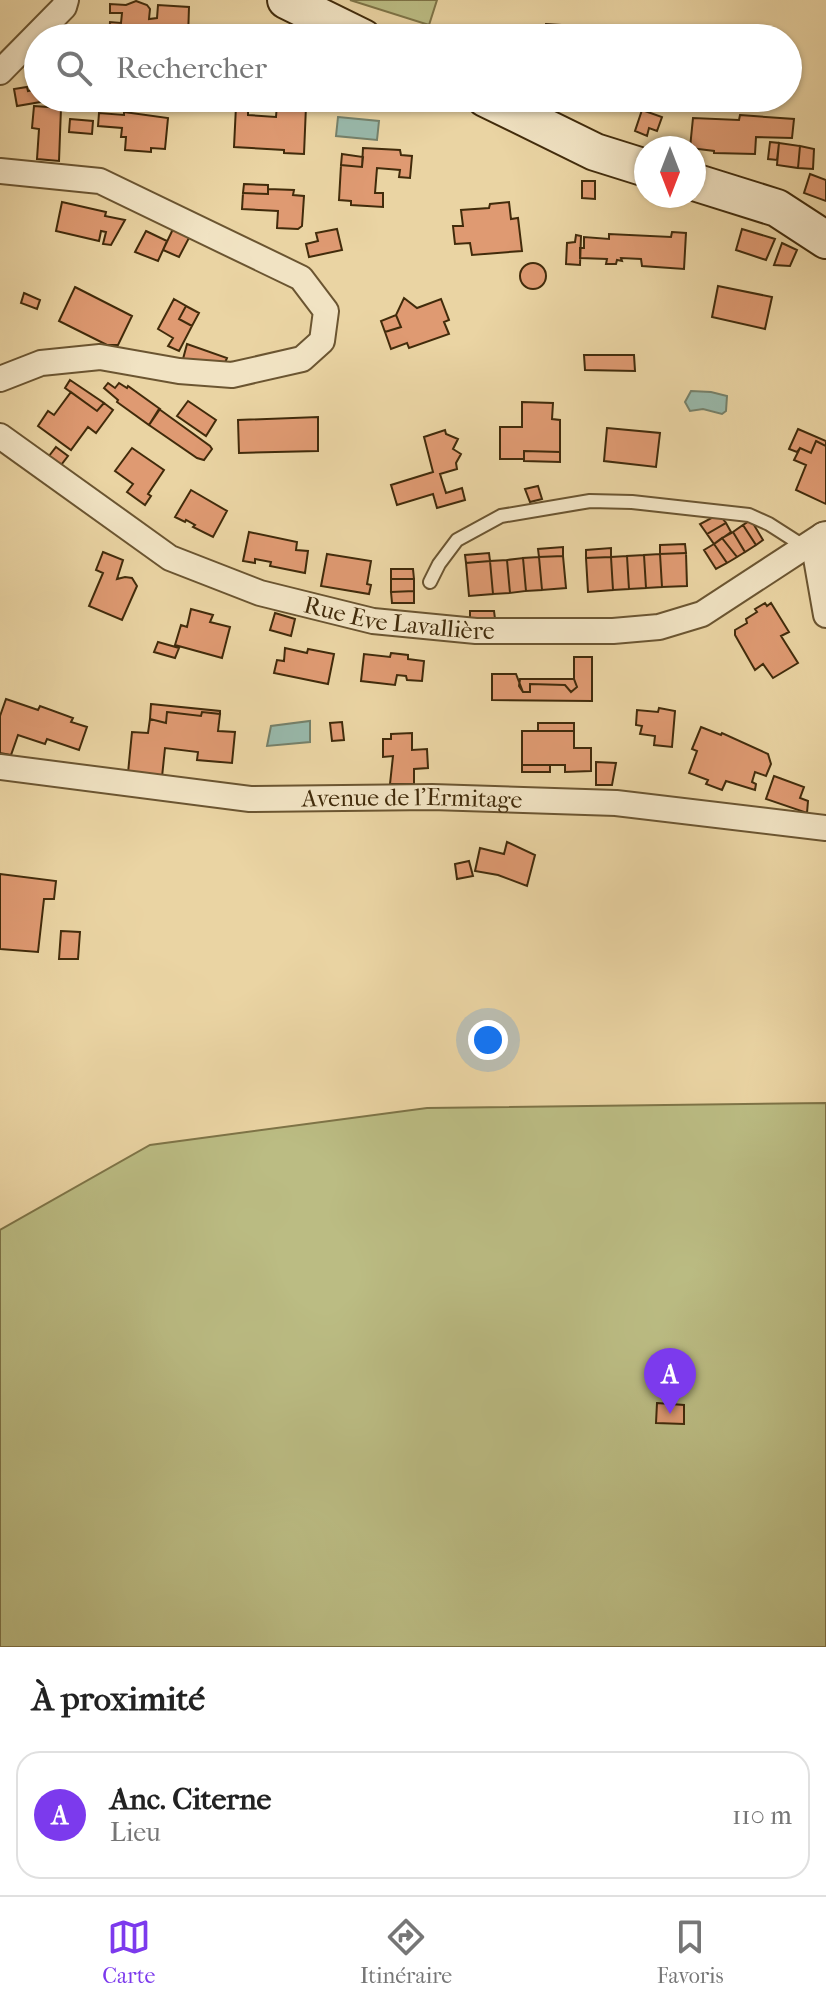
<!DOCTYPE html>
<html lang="fr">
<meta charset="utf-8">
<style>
:root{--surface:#fff;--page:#f6f6f6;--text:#222;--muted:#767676;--line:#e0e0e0;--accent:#7c3aed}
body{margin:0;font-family:"IM FELL French Canon",serif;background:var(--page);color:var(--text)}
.compass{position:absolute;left:634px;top:136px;width:72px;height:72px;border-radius:50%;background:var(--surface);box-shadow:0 2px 6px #0004;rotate:180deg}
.you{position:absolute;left:488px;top:1040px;width:28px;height:28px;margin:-20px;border:6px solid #fff;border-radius:50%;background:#1a73e8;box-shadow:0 0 0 12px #1a73e833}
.badge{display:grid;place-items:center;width:52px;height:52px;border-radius:50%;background:var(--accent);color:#fff;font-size:26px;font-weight:700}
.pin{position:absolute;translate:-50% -66px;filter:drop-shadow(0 2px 4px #0008)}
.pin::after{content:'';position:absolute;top:42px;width:28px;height:24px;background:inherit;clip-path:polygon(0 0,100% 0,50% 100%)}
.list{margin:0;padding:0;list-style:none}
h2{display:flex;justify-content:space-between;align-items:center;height:104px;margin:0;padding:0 32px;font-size:34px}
h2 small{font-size:26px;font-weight:400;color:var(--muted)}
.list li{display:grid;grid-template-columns:52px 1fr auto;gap:24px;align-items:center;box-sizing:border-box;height:128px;margin:0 16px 16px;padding:0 16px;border:2px solid var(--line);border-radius:24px}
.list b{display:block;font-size:30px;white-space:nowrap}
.list p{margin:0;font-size:26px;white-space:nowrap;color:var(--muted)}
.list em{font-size:26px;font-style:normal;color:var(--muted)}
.icon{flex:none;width:44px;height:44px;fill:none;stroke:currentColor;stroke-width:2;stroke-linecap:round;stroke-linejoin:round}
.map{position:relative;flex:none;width:826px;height:1647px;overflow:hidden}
.search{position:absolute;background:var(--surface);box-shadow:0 2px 6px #0004;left:24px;right:24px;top:24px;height:88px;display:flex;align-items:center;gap:20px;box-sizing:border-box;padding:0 28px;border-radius:44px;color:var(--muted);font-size:30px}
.sheet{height:248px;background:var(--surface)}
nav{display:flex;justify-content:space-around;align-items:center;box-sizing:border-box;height:112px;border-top:2px solid var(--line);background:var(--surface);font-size:22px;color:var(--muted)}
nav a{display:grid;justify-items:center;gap:4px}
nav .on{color:var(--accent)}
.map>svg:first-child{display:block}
.green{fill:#bbbc83;stroke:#7e7447;stroke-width:2}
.water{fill:#98b8aa;stroke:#75806a;stroke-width:2}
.building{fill:#df9a72;stroke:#412b0b;stroke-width:2}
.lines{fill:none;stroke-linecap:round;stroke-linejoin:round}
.lane-casing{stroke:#6b5531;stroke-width:16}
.street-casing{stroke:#6b5531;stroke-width:28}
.secondary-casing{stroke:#412b0b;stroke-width:40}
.lane{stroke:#f1e3c3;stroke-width:12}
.street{stroke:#f1e3c3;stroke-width:24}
.secondary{stroke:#f1e3c3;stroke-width:36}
.labels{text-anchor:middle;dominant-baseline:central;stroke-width:6;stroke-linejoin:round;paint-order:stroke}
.street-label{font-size:24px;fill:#412b0b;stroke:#f1e3c3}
</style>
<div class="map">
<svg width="826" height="1647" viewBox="0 0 826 1647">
<rect width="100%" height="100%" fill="#ead4a3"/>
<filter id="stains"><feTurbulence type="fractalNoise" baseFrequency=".0025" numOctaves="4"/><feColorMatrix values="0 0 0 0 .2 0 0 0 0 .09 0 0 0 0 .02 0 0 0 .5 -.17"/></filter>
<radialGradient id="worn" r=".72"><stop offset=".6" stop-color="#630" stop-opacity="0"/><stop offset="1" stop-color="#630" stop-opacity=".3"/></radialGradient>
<!-- green -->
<path class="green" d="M350,0H437L429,25Z
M826,1103V1647H0V1230L150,1145L427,1108Z"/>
<!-- water -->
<path class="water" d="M338,117L379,121L377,140L336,136Z
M691,391L711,392L727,396L726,411L722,414L703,409L690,411L685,402Z
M310,721V742L267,746L271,726Z"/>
<!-- building -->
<path class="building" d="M136,1L147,5L150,9L149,19L157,18L158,5L189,7L188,38H109L110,22L121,23L122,13H110V4L126,5Z
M546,24L623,29L622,33H630V38H545Z
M27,87L28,91L38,89V98L58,99L17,106L14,89Z
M342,98H373L368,107L354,100L351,106L340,101Z
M277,104L306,106L304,154L284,153V150L234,147L236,106L248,107V115L276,117Z
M34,106L61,108L59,161L37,159L39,129L32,128Z
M642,110L662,117L657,131L649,128L647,136L635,131Z
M124,112L168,118L165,149L151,148V152L125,150L126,137H121L122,128L98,126L99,113L124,115Z
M740,115L794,119L792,138L756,137L755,154L714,153V151L690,148L693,118L739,120Z
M70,119L93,121L92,134L69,132Z
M770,142L779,143L777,160L768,159Z
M779,143L800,146L798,168L777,165Z
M800,146L814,149L813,169L798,168Z
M363,148L400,150L401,155L412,156L410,178L399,177L400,170L377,168L375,193H383V207L351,205V201L339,200L341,165L362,167Z
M342,154L363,157L362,167L341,165Z
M810,174L826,180V201L804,193Z
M582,181H595V199L582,198Z
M244,184L268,185V194L243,193Z
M268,189L294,190L293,195L304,196L302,226L298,229L277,228L278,211L242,209L243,193L268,194Z
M62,202L106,212L105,216L125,220L111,245L103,244L106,232L101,231L99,241L56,231Z
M509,202L511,219L518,218L522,251L472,255L470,243L455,244L453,226H463L461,210L489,208L490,204Z
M174,227L190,236L179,257L163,250Z
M337,229L342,250L309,257L306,244L318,241L316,233Z
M742,229L775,239L766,260L736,250Z
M146,231L167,241L158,261L135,252Z
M672,232L686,233L684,269L642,266L641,259L621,258L622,261L617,260L616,264H606L607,259L580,258V248H584V237L609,239V234L671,237Z
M576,235L581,236L580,265L566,264L567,243L575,242Z
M782,243L797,250L790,266L774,265Z
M520 276a13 13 0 1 1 26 0a13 13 0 1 1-26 0Z
M718,286L772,297L765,329L712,317Z
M75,287L132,316L118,345H107L59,321Z
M24,293L40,300L37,309L21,303Z
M404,298L417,308L441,299L449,320L444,322L449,334L409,348L407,343L391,349L385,332L401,327L396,315Z
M174,299L186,306L179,319L192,326L179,351L168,346L173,338L158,329Z
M186,306L199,313L192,326L179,319Z
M396,315L401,327L385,332L381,321Z
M187,344L227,358L224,365L183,359Z
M584,355H634L635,371L585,370Z
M70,380L104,403L97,411L65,388Z
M108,383L115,388L119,383L127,388L128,386L160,409L149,425L117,402L118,400L104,388Z
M71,392L97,411L104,403L113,410L96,433L88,427L71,450L38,426L48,411L54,415Z
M188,401L216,420L206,436L177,416Z
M522,402L553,403L552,419L560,420V452L524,451V459H500V427H522Z
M159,409L210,446L212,449L204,460L197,458L149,425Z
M318,417V451L239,453L238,420Z
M607,428L660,433L656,467L604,461Z
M798,429L826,441V446L816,441L811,453L800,448L797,452L789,449Z
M445,430L446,434L458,439L453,449L461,454L456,463L457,469L440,474L446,493L462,488L465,500L437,508L433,494L397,505L391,485L433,472L424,437Z
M816,441L826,446V504L796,490L806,465L794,460L800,448L811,453Z
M56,447L68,456L61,465L49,456Z
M132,448L164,470L148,494L151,496L145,505L127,492L133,484L115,471Z
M524,451L560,452V462L524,461Z
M538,486L542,499L530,502L525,489Z
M191,490L227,511L213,537L193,527L195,525L186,520L185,522L175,517Z
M719,514L726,523L707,534L700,524Z
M751,520L763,540L756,545L743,525Z
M726,523L731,532L714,544L707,534Z
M743,525L756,545L745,552L733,532Z
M249,532L297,542L296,550L308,551L305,573L270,566L271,562L255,559V563L243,561Z
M733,532L745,552L737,557L722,538Z
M722,538L737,557L727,563L714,544Z
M685,544L686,553L660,554V545Z
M714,544L727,563L716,569L704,550Z
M563,547V556L539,557L538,549Z
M611,548V557L586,558V550Z
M103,552L123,560L117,579L125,577L132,578L137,586L122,620L89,606L103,573L96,570Z
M489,553L490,561L466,563L465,555Z
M686,553L687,586L662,587L660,554Z
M327,554L371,561L367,584L371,585L369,594L321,586Z
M660,554L662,587L646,588L644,555Z
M644,555L646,588L629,589L627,556Z
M563,556L566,588L542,590L539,557Z
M627,556L629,589L613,590L611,557Z
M539,557L542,590L526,591L523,558Z
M611,557L613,590L588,592L586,558Z
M523,558L526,591L510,593L507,560Z
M507,560L510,593L493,594L490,561Z
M490,561L493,594L469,596L466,563Z
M391,569H413L414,579H391Z
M391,579H414V591L391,592Z
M414,591V603H392L391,592Z
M765,603L767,606L771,603L789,632L781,636L798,663L773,678L763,664L755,670L735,635V630L747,623L746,619L757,612L755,609Z
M191,609L213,615L210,622L230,627L222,658L175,645L181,625L187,627Z
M470,611H494L495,619H470Z
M275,613L295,619L291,636L270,630Z
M158,642L179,648L175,658L154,652Z
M285,648L307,653L308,649L334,654L328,684L274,673L277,660L284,661Z
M391,653L408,655V659L424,661L422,681L407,680L406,676L397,675L395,685L361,681L364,654L390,657Z
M574,657H592V701L492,700V674H516L523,692H530V684L565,685L571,692L577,687L574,679Z
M520,679H574L577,687L571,692L565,685L530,684V692H523L519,686Z
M6,699L38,710L40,706L73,718L71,722L87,727L79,750L47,739L45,744L18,735L11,755L0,753V716Z
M151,704L220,711V714L202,712L201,716L167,712L166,723L150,719Z
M659,708L675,711L672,747L654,745L655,736L640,734L642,726L636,725L637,710L658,712Z
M167,712L201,716L202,712L220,714L218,731L235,732L232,763L197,760L198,752L165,748L162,777L128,773L132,732L148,733L150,719L166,723Z
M342,722L344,740L332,741L330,723Z
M538,723H574V731H538Z
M701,727L721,735L722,733L768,754L771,764L766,776L755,772L752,782L756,784L755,790L726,781L722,790L706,784L708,780L689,773L697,751L692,749Z
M522,731H574V748H591V771L565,772V765H522Z
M412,733V750L427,749L428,768L414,769V784H390L393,756L383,757V739H391V734Z
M596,762L616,763L612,785H596Z
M522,765H550V772H522Z
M774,776L804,787L800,798L808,801L807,813L766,799Z
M507,842L535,855L527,886L498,875L475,871L480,848L504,854Z
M469,861L473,876L457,879L455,864Z
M0,874L56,881L54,899H44L38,952L0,949Z
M61,931L80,932L78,959H59Z
M657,1403L684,1405V1424L656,1423Z"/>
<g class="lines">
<defs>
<path id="lane" d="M430,582L439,564L457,540L501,516L590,501L632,502L749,515L769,524L805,547"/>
<g id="street">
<path d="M0,72L64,7L66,0"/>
<path d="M0,171L100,181L301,278L326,311L322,341L302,359L232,375L179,371L100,357L41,363L0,379"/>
<path id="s1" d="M0,436L170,558L260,593L373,621L476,631H613L659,627L702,614L823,535"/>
<path d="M826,534L823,535L816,558L826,615"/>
<path id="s2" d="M0,767L250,799L432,797L616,803L826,828"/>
</g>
<path id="secondary" d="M286,0L363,38
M485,98L595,152L646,168
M694,182L777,208L826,240"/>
</defs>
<!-- lane casing -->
<use href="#lane" class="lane-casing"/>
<!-- street casing -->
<use href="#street" class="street-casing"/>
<!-- secondary casing -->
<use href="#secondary" class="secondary-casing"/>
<!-- lane -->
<use href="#lane" class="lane"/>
<!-- street -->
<use href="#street" class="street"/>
<!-- secondary -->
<use href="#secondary" class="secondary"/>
</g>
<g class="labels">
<!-- street labels -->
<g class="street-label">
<text stroke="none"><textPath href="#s1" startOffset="448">Rue Eve Lavallière</textPath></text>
<text stroke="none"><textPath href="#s2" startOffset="414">Avenue de l'Ermitage</textPath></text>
</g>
</g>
<rect width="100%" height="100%" filter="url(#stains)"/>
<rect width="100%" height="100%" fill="url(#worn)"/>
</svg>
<svg class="compass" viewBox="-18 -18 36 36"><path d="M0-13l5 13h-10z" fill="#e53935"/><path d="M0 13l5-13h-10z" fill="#767676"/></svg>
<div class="you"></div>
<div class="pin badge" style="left:670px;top:1414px">A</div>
<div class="search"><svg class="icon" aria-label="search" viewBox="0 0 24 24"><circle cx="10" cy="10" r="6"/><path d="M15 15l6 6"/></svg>Rechercher</div>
</div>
<section class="sheet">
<h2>À proximité<small></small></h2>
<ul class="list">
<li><span class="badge">A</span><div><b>Anc. Citerne</b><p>Lieu</p></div><em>110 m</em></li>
</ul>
</section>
<nav>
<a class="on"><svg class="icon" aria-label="map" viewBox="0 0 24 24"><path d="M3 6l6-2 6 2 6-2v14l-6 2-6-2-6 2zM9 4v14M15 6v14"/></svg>Carte</a>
<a><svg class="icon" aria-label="directions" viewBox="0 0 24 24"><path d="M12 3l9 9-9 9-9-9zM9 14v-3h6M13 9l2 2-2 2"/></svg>Itinéraire</a>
<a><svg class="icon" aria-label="saved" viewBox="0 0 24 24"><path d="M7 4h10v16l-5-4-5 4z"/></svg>Favoris</a>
</nav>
